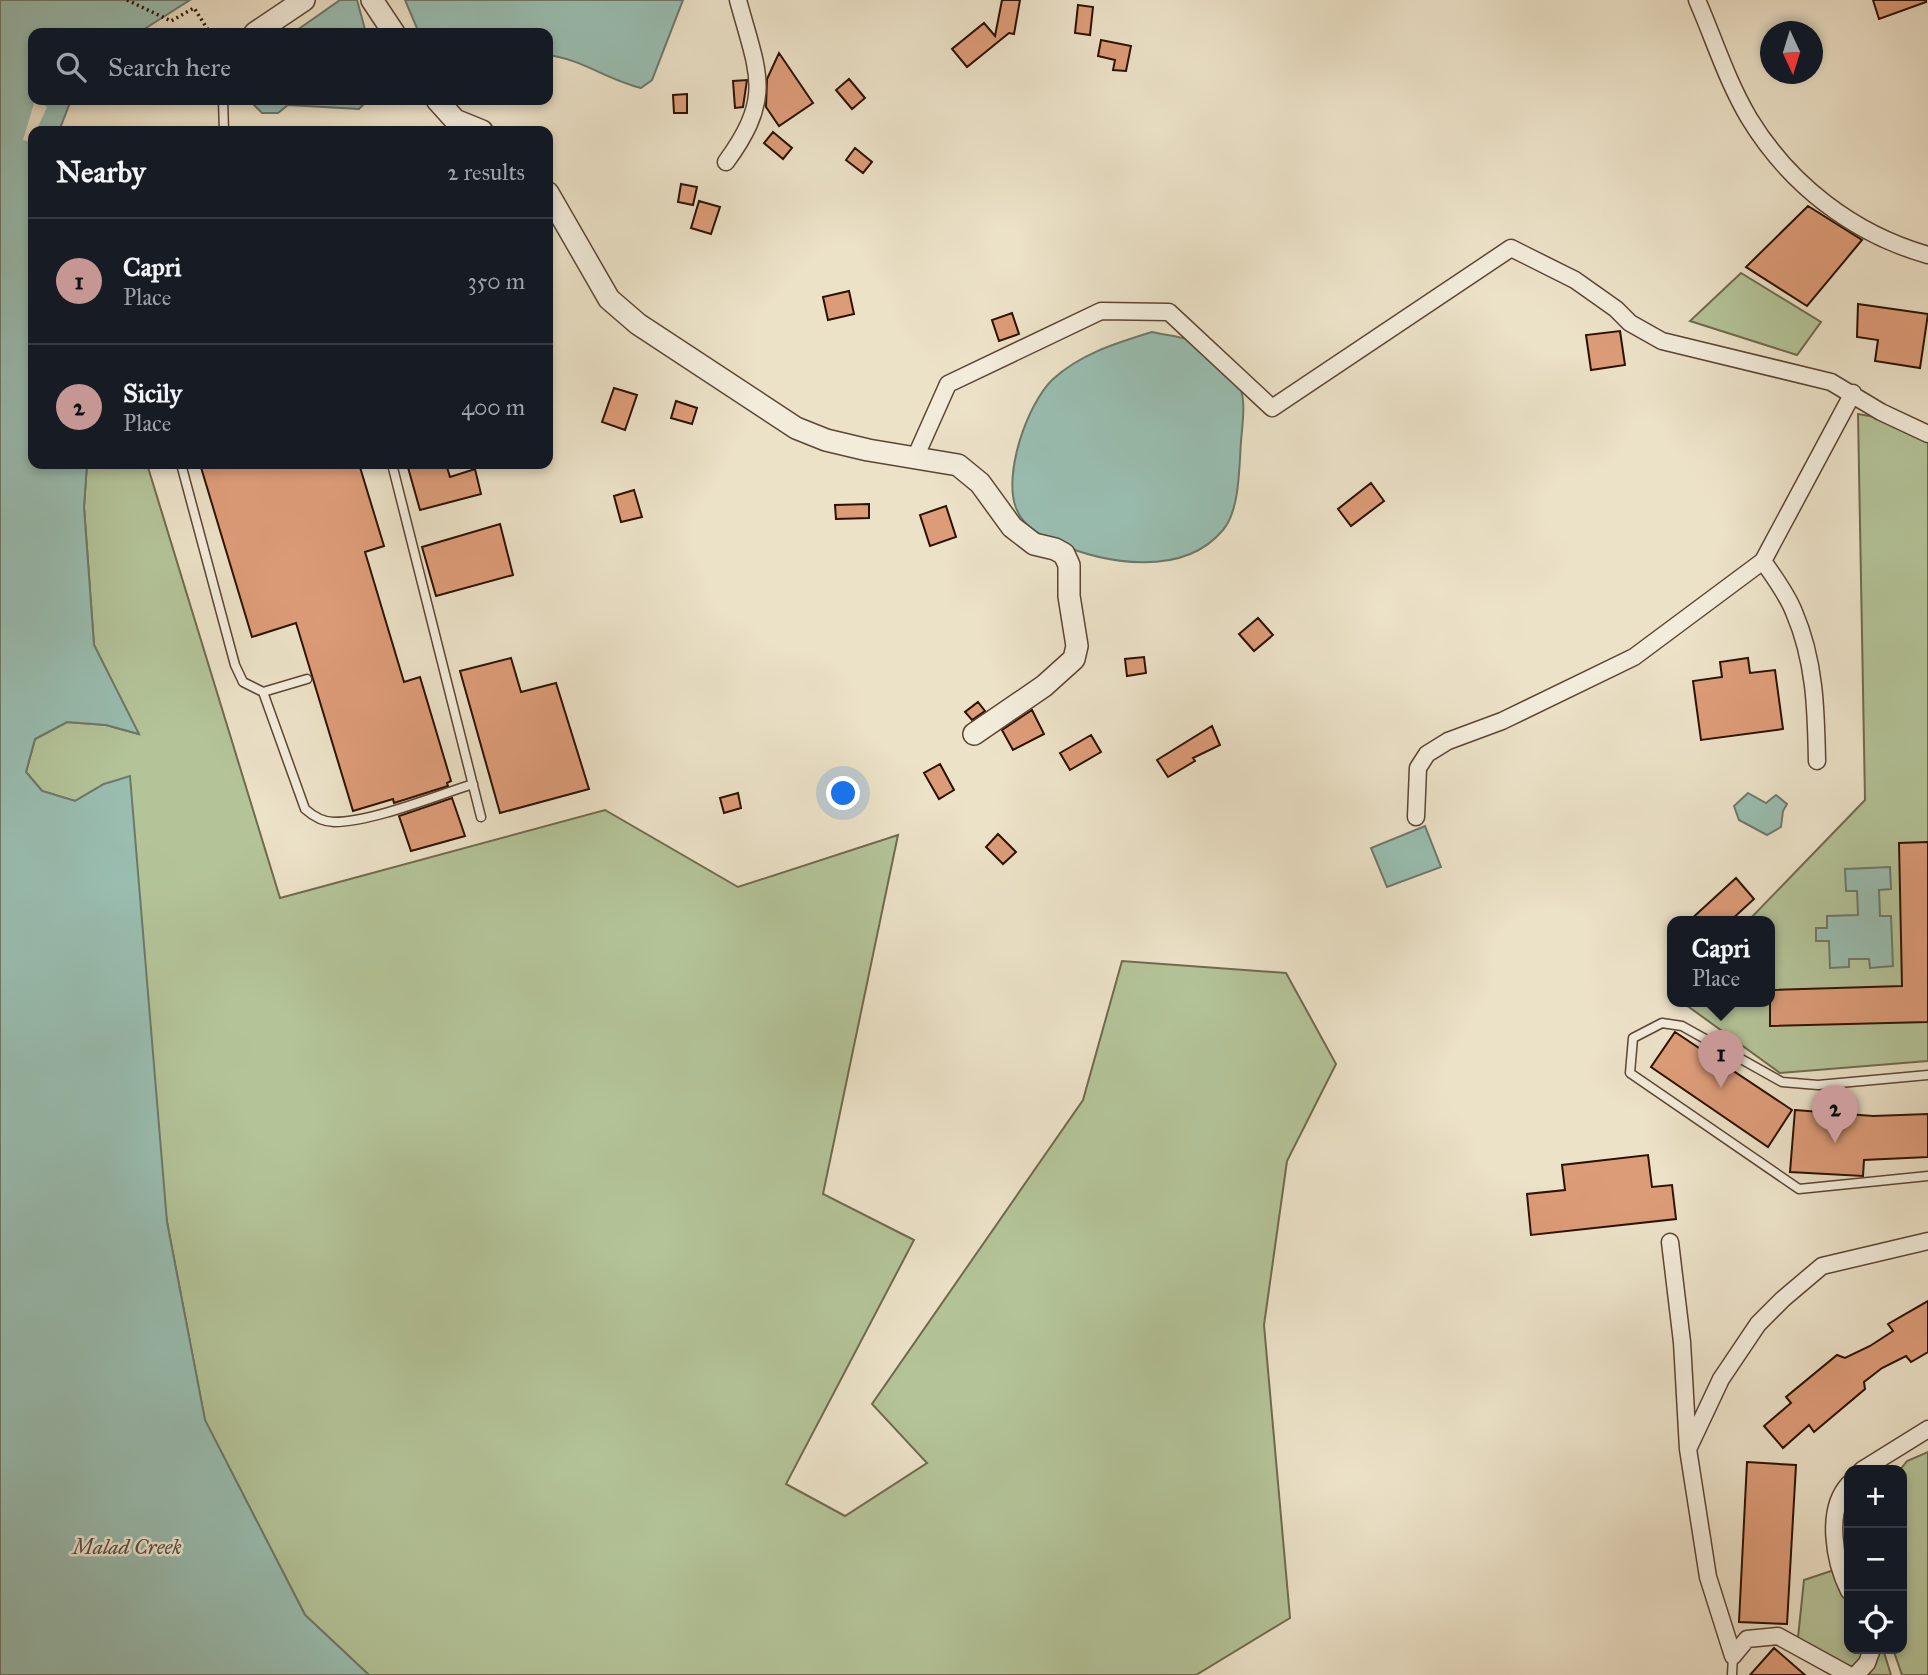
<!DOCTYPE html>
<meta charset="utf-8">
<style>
:root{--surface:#171b24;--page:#242831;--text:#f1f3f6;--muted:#9ea1a6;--line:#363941;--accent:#c59692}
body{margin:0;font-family:"IM FELL Great Primer",serif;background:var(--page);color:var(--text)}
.controls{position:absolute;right:21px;bottom:21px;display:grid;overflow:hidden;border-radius:14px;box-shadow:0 4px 10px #0003}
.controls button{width:63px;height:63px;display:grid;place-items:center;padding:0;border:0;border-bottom:2px solid var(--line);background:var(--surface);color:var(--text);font:35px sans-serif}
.compass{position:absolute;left:1760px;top:21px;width:63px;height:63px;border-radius:50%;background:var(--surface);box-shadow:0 4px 10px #0003;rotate:176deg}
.you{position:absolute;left:844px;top:794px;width:24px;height:24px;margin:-18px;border:5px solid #fff;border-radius:50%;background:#1a73e8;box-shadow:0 0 0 10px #1a73e833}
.badge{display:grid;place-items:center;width:46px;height:46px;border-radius:50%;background:var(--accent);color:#111;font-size:23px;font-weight:700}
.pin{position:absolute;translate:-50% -58px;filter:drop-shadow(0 2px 4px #0008)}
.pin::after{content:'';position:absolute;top:37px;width:24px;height:21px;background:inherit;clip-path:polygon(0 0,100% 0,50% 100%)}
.popup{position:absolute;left:1667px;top:916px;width:108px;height:91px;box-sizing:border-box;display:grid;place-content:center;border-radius:14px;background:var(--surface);filter:drop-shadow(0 2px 5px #0005);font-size:23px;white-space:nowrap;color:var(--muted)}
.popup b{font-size:26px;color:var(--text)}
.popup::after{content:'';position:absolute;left:50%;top:100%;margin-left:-14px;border:14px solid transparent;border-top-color:var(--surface)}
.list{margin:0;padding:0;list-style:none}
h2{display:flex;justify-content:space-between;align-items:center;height:91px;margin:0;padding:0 28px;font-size:30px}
h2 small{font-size:23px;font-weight:400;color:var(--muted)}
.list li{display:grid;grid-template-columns:46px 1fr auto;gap:21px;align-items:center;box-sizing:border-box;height:126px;padding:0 28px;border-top:2px solid var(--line)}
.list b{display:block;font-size:26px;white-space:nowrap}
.list p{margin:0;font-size:23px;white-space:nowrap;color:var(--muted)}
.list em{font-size:23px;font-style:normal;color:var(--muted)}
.icon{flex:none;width:38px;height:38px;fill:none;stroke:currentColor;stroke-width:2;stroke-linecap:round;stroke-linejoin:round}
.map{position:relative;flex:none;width:1928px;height:1675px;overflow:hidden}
.search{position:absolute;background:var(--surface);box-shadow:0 4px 10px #0003;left:28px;top:28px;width:525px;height:77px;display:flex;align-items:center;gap:18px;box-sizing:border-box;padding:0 24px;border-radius:14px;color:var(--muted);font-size:26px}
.panel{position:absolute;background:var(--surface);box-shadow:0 4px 10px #0003;left:28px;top:126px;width:525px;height:343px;border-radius:14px}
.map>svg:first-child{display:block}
.green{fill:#b4c499;stroke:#706a4e;stroke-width:2}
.water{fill:#99beb1;stroke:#6d796b;stroke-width:2}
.pier{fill:#ece2c8}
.building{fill:#dd9c78;stroke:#2c1103;stroke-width:2}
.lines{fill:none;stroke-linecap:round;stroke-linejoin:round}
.service-casing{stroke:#5c4534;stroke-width:11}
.minor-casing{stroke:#5c4534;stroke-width:19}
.tertiary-casing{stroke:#5c4534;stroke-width:24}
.path{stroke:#2c1103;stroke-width:3.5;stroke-dasharray:2 3.5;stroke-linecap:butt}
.service{stroke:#f3ecdb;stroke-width:8}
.minor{stroke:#f3ecdb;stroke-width:16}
.tertiary{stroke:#f3ecdb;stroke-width:21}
.labels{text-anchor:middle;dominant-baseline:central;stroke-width:5;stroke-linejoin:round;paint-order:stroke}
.water-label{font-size:21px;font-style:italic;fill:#524e40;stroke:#f3ecdb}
</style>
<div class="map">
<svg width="1928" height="1675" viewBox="0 0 1928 1675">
<rect width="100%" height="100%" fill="#ece2c8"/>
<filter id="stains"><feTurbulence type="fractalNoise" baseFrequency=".00286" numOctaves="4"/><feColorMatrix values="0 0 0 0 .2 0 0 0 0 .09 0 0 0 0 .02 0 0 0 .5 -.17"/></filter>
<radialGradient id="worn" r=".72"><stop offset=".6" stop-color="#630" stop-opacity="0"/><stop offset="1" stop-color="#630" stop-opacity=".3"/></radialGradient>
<!-- green -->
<path class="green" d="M1741,273L1821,322L1797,355L1690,321Z
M1858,414L1928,426V1061L1780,1073L1682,1002H1770V922H1747L1865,800Z
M87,464H147L280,898L605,810L738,887L898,835L823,1194L914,1240L786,1484L845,1516L927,1463L872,1404L1083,1100L1122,961L1286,973L1336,1064L1287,1161L1264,1325L1290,1618L1196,1675H369L305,1615L205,1421L167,1222L104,784L75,801L42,791L26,772L35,739L67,722L106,725L138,734L94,645L84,507Z
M1928,1452V1675H1902L1893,1649H1902L1900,1470L1907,1461Z
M1849,1565V1649H1883L1891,1675C1846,1675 1825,1675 1797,1647L1804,1580Z"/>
<!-- water -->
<path class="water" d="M0,0H190L146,28V33H33V100H71L59,131H33V464H87L84,507L94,645L139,734L106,725L67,722L35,739L26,772L42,791L75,801L104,784L130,776L167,1222L205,1420L305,1615L369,1675H0Z
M340,0H357L366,33H293Z
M405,0H683L652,80L641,88C608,80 581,59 548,55V33H419Z
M256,100H368L359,109L288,105L278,113H262L254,105Z
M1152,332C1165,335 1180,336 1193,341C1206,346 1227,369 1236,380C1248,395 1242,425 1241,442C1239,467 1240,510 1223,530C1183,578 1104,564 1055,542C1038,534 1023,526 1016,508C1003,474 1027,405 1052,380C1080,354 1116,343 1152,332Z
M1748,793L1766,803L1776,795L1787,804L1783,811L1781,827L1767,835L1739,820L1734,806Z
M1425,826L1441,867L1387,887L1371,848Z
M1890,867L1891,889L1879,890L1880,916H1891L1893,966L1870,968L1869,959H1849V967L1830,968L1829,941H1816V928H1827V916L1858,915L1857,891H1846L1845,869Z"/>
<!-- pier -->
<path class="pier" d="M35,100L47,107L36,131H33L32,142L23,140Z"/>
<!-- building -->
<path class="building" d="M1002,0H1020L1014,34L1009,33L967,67L952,49L984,23L995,36Z
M1873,0H1926V2L1879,19Z
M1078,5L1093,7L1090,35L1075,33Z
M1101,40L1131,46L1126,71L1113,70L1115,60L1098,56Z
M779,53L813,103L779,126L766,107L767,79Z
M849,79L865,98L852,109L836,90Z
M747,80L743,107L735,108L733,81Z
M687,94V113H674L673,95Z
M773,132L792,148L783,159L764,143Z
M855,148L872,162L863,173L846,160Z
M681,184L697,187L693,205L678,202Z
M699,201L720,207L711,234L691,228Z
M1808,206L1862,240L1807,306L1746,267Z
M849,291L854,314L828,320L823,297Z
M1858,304L1928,314L1920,368L1875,361L1878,340L1857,337Z
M1012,313L1019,334L999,341L992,320Z
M1620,331L1625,365L1591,370L1586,335Z
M614,388L637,395L625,430L602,422Z
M676,401L697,408L692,424L671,418Z
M200,464H359L384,546L365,552L404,682L420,677L451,781L447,783L448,786L394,803L393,799L353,811L296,623L252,637Z
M407,464H446L450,477L475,469L481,494L420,510Z
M1371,483L1384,501L1351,526L1338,509Z
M634,490L642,517L621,522L614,496Z
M869,504V518L836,519L835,505Z
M946,506L956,537L930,546L920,515Z
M500,524L513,575L436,596L422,547Z
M1258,618L1273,635L1254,651L1239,634Z
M1144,657L1146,673L1127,676L1125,659Z
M511,658L521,692L556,683L589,789L500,813L460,671Z
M1748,658L1750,673L1775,670L1783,729L1701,740L1693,681L1722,677L1720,662Z
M978,702L985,711L972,720L965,712Z
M1032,710L1044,734L1013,750L1002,730Z
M1212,726L1220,745L1193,758L1195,761L1168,777L1157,760Z
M1091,735L1101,752L1070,770L1060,753Z
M940,764L954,790L939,799L924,773Z
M738,793L741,808L724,813L720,798Z
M452,798L465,836L411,851L399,816Z
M998,834L1016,852L1003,864L986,847Z
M1928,842V1022L1770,1026V990L1902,986L1899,843Z
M1736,878L1754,899L1729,922H1688Z
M1675,1032L1792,1110L1768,1147L1651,1067Z
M1795,1110L1873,1116L1928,1114V1157L1864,1160L1863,1176L1790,1172Z
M1648,1155L1652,1187L1672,1185L1676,1219L1531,1235L1527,1194L1565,1190L1562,1165Z
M1928,1301V1352L1911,1362L1906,1356L1882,1368L1864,1382L1865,1389L1814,1432L1809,1425L1783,1448L1764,1426L1791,1403L1786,1397L1837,1355L1845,1358L1870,1346L1893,1331L1888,1324Z
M1747,1462L1796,1465L1787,1624L1739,1622Z
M1774,1648L1805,1675H1750Z"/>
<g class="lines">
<defs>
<path id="service" d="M223,100L224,131
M181,464L235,665L243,682L263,692L307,679
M392,464L481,817
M263,692L305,809C314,817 323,822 334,822C372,822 435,796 473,784
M1928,1075L1818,1085L1782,1082L1682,1026L1662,1023L1633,1038L1630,1073L1799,1189L1928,1176
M1732,1675L1733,1656"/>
<path id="minor" d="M1697,0C1714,39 1727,81 1749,118C1789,184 1853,234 1928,255
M726,162C774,96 758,74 738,0
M915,458L948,384L1101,311L1169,312L1272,408L1511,248L1575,280L1616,309L1630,323L1662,341L1831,382L1881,412L1928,434
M1763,561C1774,577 1787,594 1794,612C1815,661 1816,709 1817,761
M1416,817L1418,768L1427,754L1448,741L1502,721L1634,657L1763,561L1853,393
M1670,1242L1682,1342L1688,1449L1708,1577L1733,1656L1747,1639L1778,1636L1849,1675
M1689,1447L1721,1379L1758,1324L1783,1299L1822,1266L1928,1241
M1862,1470L1928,1429
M1849,1484C1825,1510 1834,1561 1849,1591
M1856,1675L1867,1663L1872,1649"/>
<path id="tertiary" d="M372,0L394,33
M255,33L304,0
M437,100L455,120L482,131
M548,193L609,299L638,324L796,428L826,440L868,450L958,465L980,483L1012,527L1034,544L1055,549L1064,554L1069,565V596L1077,646L1074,659L1044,686L974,734"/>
</defs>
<!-- service casing -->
<use href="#service" class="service-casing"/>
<!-- minor casing -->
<use href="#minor" class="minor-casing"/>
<!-- tertiary casing -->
<use href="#tertiary" class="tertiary-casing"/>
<!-- path -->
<path class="path" d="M127,0L171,21L194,8L210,33"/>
<!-- service -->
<use href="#service" class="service"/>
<!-- minor -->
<use href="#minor" class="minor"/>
<!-- tertiary -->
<use href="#tertiary" class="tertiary"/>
</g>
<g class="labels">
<!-- water labels -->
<g class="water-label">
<text x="127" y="1547">Malad Creek</text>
</g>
</g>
<rect width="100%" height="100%" filter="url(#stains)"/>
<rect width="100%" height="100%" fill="url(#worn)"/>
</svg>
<div class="controls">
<button>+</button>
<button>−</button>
<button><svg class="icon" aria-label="locate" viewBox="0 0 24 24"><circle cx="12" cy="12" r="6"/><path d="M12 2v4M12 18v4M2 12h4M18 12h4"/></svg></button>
</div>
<svg class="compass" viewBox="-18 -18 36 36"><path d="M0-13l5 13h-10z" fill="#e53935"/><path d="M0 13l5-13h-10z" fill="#9ea1a6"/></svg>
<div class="you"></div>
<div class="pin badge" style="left:1721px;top:1088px">1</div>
<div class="popup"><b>Capri</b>Place</div>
<div class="pin badge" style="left:1835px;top:1143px">2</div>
<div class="search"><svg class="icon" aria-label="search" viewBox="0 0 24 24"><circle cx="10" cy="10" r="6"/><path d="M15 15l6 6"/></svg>Search here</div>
<section class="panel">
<h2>Nearby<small>2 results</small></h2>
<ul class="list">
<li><span class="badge">1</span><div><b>Capri</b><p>Place</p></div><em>350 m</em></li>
<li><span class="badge">2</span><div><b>Sicily</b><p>Place</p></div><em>400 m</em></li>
</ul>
</section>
</div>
